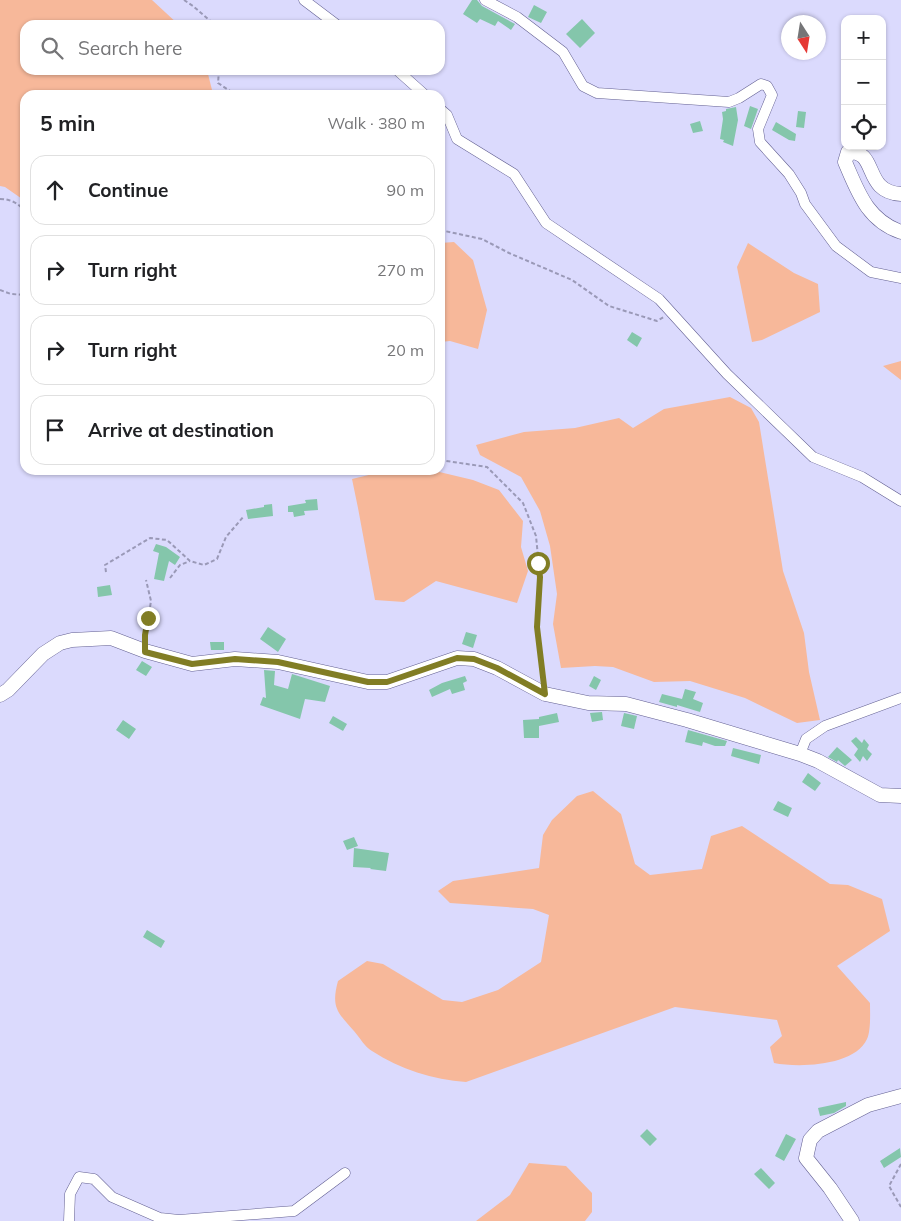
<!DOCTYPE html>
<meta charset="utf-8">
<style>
:root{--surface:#fff;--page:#f2f2f2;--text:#202124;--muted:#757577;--line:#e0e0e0}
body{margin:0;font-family:Mulish,sans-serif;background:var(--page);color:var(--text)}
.controls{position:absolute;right:15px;top:15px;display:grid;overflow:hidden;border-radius:10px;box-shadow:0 1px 4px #0004}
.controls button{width:45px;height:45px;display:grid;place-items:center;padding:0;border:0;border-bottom:1px solid var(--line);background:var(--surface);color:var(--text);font:25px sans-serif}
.compass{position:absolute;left:781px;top:15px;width:45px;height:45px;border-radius:50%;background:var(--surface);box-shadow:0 1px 4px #0004;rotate:168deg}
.stop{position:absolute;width:15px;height:15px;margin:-11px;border:4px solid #817d24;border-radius:50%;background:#fff}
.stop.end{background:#817d24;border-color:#fff;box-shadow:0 1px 5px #0008}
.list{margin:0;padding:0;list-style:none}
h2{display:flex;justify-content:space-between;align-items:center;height:65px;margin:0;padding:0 20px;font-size:21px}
h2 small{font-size:16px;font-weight:400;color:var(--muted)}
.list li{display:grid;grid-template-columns:32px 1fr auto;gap:15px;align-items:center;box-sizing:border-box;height:70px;margin:0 10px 10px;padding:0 10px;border:1px solid var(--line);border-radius:15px}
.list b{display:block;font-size:19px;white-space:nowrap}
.list em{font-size:16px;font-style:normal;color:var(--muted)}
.icon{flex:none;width:28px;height:28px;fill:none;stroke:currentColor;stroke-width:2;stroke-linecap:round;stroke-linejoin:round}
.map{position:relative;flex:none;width:901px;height:1221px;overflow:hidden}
.search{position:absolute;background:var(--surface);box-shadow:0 1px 4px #0004;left:20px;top:20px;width:425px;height:55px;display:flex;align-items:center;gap:12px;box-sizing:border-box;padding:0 18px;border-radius:15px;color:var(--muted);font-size:19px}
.panel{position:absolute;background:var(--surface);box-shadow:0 1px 4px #0004;left:20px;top:90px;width:425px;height:385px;border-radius:15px}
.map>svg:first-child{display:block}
.green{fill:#f7b89a}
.building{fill:#84c6ab}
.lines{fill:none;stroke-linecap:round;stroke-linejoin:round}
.street-casing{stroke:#636092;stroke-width:11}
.secondary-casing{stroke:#636092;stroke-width:15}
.path{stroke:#9a99b7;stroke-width:2;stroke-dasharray:4 2.5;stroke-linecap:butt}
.street{stroke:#fff;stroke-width:10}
.secondary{stroke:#fff;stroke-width:14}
.route{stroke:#817d24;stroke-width:6}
</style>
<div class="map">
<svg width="901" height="1221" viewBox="0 0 901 1221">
<rect width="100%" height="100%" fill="#dbdafd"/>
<!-- green -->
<path class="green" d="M0,0H152L179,25H25V70H207L212,90L217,95H25V201L5,187L0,186Z
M454,242L473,260L487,310L478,349L450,341L440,342V243Z
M748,243L794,273L818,284L820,312L762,340L752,342L737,267Z
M901,361V380L883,366Z
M730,397L751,408L759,422L783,571L804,633L809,672L820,720L797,723L745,698L690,681L654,682L613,667L595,666L561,668L553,624L557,594L550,546L540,511L521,477L480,455L476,445L524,432L575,428L619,418L633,428L664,409Z
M431,470L473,480L499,490L523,521L521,547L528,571L517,603L436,581L404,602L375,600L358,508L352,479L377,473Z
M593,791L621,814L635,864L650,875L702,869L711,836L742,826L830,884L848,885L882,899L890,931L837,966L870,1003C870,1012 871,1031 867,1039C855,1066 799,1068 774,1063L770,1047L782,1036L777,1020L675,1007L466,1082C433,1080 400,1069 372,1051C365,1047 360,1038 354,1031C337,1012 331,1007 338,981L367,961L383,964L443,1000L462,1002L498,990L541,962L549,915L533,909L450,903L438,891L453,881L539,868L543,835L552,820L577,796Z
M529,1163L566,1166L592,1193V1212L585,1221H476L510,1195Z"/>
<!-- building -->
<path class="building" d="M472,0H477L482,6L515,24L511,30L498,21L495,26L480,19L477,23L463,14Z
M534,5L547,12L541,23L528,17Z
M582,19L595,33L580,48L566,34Z
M750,106L758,109L751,129L744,126Z
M736,107L738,120L733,146L723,142L724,140L720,139L723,119L722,112L726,111V109Z
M798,111L806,112L804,128L796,127Z
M700,121L703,131L693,133L690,124Z
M776,122L796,134L795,141L789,140L772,130Z
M632,332L642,338L637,347L627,340Z
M317,499L318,510L304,511L305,515L294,517L293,512H288V506L306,503L305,500Z
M272,504L273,516L248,519L246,510L264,507V505Z
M156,544L166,547L180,557L175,565L169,561L164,581L154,579L159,553L153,551Z
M110,585L112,595L98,597L97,587Z
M268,627L286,639L278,652L260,639Z
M466,632L477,635L473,648L462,644Z
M210,642H224V650H211Z
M142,661L152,667L146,676L136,670Z
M264,670L275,671L274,685L288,689L292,674L330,686L325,702L305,699L300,719L260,705L263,697L266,698Z
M465,676L467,681L463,683L465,690L452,694L450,689L432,697L429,690L442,683Z
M594,676L601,680L596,690L589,686Z
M685,689L696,692L693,699L703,703L700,712L677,705V707L659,702L662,694L682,699Z
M602,712L603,720L592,722L590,713Z
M557,713L559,722L539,726V738H524L523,720L539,719V717Z
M624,713L637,716L634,729L621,726Z
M333,716L347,724L343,731L329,723Z
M123,720L136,729L129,739L116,730Z
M688,730L727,741L725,746H715L703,742L702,746L685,742Z
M856,737L862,743L864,739L869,745L867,749L872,754L867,761L863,756L860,762L854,755L858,749L851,741Z
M837,747L852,760L845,766L838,760L837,762L828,757Z
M733,748L761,755L759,764L731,756Z
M808,773L821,783L815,791L802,782Z
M778,801L792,808L788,817L773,810Z
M354,837L358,846L347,850L343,841Z
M354,848L389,853L386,871L370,869L371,868L353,867Z
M147,930L165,941L161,948L143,937Z
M846,1102V1106L834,1113L820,1116L818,1108Z
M647,1129L657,1139L650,1146L640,1136Z
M786,1134L796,1139L784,1161L775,1156Z
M900,1148L901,1157L884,1168L880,1161Z
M761,1168L775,1183L769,1189L754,1174Z"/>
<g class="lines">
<defs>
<path id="street" d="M304,0L337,25
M485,0L517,17L563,52L583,86L597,93L729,102L739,98L761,84L767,86L772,95L758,129L760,142L789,174L801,193L805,204L836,246L871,272L901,278
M397,70L425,95
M440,109L447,115L457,139L514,174L546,223L659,299L727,374L813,457L862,477L901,501
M800,754L806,739L825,726L901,698
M69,1221L70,1194L79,1177L94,1179L112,1197L160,1218L179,1220L294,1211L345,1173"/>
<path id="secondary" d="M901,194C862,192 879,150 848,152L845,162C858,192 867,220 901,232
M0,695L8,690L43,654L60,643L72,640L111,638L145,651L192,664L235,659L278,662L368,682H387L457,658L474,659L497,668L545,694L588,703L626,704L687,720L800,754L818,761L880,795L901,796
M852,1221L830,1188L806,1158L810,1140L818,1131L868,1105L901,1096"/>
</defs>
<!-- street casing -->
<use href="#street" class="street-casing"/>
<!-- secondary casing -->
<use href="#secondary" class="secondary-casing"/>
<!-- path -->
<path class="path" d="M184,0L193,6L215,25
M219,70L218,83L236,95
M0,199C10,199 19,203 25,212
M440,230L482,239L509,253L572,280L609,306L657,321L664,317
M0,290L11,294L25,295
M440,460L487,467L523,503L536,536L540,577L537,627L543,679
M106,572L105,565L150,538L167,540L190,561L204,565L217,559L226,537L244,516
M170,578L180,565L190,561
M145,639L151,601L146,580
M901,1164L889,1186L901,1207"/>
<!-- street -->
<use href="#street" class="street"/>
<!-- secondary -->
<use href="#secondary" class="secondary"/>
</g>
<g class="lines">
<!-- route -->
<path class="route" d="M148,618L145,635V652L192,664L235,659L278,662L368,682H387L457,658L474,659L497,668L545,694L537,627L540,577L538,563"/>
</g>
</svg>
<div class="controls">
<button>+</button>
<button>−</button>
<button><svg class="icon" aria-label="locate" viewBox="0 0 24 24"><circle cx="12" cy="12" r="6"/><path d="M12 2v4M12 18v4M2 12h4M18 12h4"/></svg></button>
</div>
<svg class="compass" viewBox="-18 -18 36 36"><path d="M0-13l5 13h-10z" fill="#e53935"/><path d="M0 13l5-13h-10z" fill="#757577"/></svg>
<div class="stop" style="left:538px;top:563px"></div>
<div class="stop end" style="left:148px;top:618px"></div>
<div class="search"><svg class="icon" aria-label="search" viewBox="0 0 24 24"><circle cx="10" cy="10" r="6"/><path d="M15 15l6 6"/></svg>Search here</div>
<section class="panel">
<h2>5 min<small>Walk · 380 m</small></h2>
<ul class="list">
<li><svg class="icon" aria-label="ahead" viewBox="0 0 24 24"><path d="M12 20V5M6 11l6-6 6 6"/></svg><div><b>Continue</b></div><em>90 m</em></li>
<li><svg class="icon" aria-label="right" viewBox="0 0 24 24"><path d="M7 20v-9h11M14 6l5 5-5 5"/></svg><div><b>Turn right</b></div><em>270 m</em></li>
<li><svg class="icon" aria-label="right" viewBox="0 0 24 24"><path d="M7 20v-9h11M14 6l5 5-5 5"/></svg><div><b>Turn right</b></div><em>20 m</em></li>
<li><svg class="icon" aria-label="arrive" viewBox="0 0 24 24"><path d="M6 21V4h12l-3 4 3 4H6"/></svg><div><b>Arrive at destination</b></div></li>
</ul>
</section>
</div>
